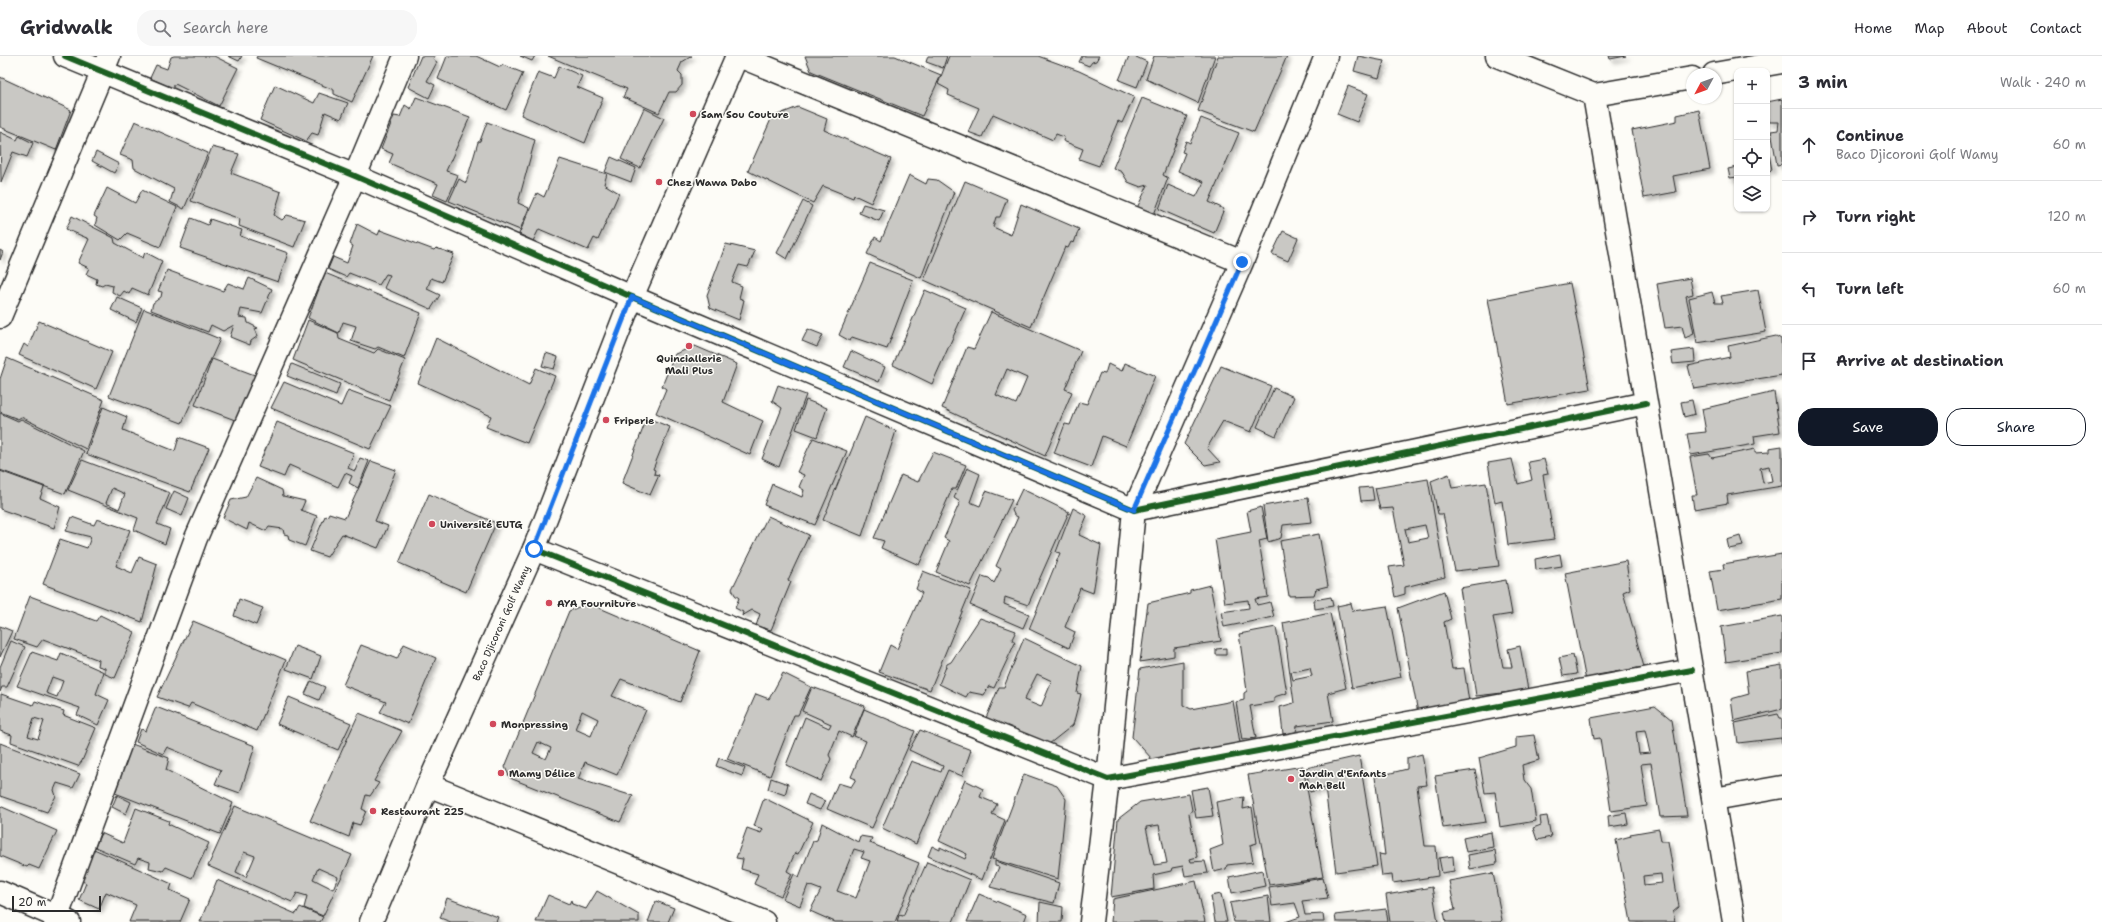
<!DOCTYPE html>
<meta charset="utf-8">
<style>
:root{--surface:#fff;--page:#f7f7f7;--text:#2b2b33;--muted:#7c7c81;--line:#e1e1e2;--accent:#111827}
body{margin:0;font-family:"Shantell Sans",sans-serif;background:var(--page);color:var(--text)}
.controls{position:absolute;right:12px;top:12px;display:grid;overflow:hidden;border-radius:8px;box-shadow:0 1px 3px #0004}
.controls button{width:36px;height:36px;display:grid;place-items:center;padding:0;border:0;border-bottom:1px solid var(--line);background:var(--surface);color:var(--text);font:20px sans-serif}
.compass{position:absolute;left:1686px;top:12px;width:36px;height:36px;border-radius:50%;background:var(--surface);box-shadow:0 1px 3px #0004;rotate:229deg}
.scale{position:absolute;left:12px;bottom:10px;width:89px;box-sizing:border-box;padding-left:4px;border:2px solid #2b2b2b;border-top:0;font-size:11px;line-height:14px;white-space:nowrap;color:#2b2b2b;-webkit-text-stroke:3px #fdfcf7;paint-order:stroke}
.stop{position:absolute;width:12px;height:12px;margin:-9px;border:3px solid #1a73e8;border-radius:50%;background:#fff}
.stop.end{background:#1a73e8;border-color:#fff;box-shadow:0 1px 4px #0008}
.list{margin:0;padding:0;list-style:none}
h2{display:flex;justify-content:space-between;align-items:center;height:52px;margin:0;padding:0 16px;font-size:17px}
h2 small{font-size:13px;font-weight:400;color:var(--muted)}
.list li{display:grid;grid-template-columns:26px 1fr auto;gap:12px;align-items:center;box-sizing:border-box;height:72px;padding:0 16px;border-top:1px solid var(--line)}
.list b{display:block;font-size:15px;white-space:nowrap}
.list p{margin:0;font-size:13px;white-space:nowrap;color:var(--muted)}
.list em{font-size:13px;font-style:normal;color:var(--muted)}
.actions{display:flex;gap:8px;padding:12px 16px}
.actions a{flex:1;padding:9px 0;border:1px solid var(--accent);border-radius:16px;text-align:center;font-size:14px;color:var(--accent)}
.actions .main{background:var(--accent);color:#fff}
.icon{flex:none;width:22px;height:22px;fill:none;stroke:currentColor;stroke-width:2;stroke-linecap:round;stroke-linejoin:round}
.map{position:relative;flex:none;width:1782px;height:866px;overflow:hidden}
header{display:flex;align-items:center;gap:24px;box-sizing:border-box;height:56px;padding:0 20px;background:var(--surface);border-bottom:1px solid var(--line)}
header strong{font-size:19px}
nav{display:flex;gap:22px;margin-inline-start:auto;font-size:14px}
.search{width:280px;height:36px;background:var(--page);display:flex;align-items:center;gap:10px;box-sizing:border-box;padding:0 14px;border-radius:16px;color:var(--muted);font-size:15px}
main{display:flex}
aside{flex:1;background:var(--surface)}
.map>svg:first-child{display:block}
.building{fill:#c9c8c4;stroke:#2b2b2b;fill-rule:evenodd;filter:url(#shadow)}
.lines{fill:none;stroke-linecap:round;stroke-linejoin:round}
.minor-casing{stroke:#2b2b2b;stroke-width:25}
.tertiary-casing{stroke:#2b2b2b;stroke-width:25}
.minor{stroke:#fdfcf7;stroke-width:22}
.tertiary{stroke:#fdfcf7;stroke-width:22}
.cycleway-casing{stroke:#fdfcf7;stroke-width:8}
.cycleway{stroke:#1b5e20;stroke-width:6}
.route{stroke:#1a73e8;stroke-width:5}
.poi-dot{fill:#d1495b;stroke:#fdfcf7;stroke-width:1.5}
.labels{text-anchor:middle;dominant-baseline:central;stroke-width:3;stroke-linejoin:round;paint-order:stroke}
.poi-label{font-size:10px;font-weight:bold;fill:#2b2b2b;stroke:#fdfcf7;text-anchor:start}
.street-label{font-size:10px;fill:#2b2b2b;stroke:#fdfcf7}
</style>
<header>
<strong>Gridwalk</strong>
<div class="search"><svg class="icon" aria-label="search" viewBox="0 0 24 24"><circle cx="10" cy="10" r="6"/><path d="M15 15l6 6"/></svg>Search here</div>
<nav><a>Home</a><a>Map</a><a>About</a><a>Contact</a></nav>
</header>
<main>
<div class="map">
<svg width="1782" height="866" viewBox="0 0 1782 866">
<defs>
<filter id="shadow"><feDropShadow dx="3.5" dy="3.5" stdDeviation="2" flood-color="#0004"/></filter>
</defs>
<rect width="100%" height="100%" fill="#fdfcf7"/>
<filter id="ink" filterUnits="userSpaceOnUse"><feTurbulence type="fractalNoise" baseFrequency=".025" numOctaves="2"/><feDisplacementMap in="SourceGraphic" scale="8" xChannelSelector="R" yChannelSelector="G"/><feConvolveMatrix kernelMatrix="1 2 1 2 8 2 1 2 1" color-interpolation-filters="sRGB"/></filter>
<g filter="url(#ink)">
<!-- building -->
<path class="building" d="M174,0H214L238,12L219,50L175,28L172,32L150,22L156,9L167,13L171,1Z
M228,0H242L239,5Z
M257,0H373L352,46L334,38V34L256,2Z
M421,0H435L433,3L437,6L427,25L435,29L429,42L408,31Z
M447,0H476L500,11L503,9L523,17L506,54L438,23Z
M520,0H535L532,5Z
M548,0H692L682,6L678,15L682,19V29L676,36H669L659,57L623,41L627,33Z
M805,0H895L941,19L922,60L811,15Z
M928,0H947L943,12L926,6Z
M949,0H1038L1079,15L1134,41L1122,67L1118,65L1099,110L1079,103L1083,93L1063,85L1064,81L1056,78L1053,84L993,58L982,81L968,76L979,52L948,39L949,34L938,28Z
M1082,0H1099L1096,5L1092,6L1089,10L1079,6Z
M1129,0H1134L1147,6L1137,31L1119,24Z
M1154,0H1215L1198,47L1146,23Z
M1218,0H1287L1254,76L1198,55Z
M1358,0L1384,5L1379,22L1354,15Z
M1609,0H1626L1610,3Z
M559,10L582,20L577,31L603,42L585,87L521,59L538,16L554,22Z
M0,21L71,54L56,94L0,71Z
M275,29L314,47L319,37L348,47L341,63L325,56L318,79L312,77L306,85L260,64Z
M1348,30L1368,38L1357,66L1337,58Z
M416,41L470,61L446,115L458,119L447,145L433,139L438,128L389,107L393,98L381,93L394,60L400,61L405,49L411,53Z
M1142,42L1187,60L1163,119L1168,122L1153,161L1136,154L1148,129L1141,131L1128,126L1122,116L1113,112Z
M1782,43V108L1777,109L1771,75L1778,74L1779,66H1769L1767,46Z
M798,51L827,63L824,74L891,103L871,147L854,139L853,142L823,130L813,147L748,115L772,61Z
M644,52L664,62L640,112L621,103Z
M1699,54L1710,113L1673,120L1676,136L1644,142L1632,74L1677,65V59Z
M1201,62L1239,77L1209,146L1224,153L1214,177L1159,153L1168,129L1196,141L1204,126L1178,115L1185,97L1182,96L1186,85L1190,87Z
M135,65L208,97L184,153L170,146L174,133L134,112L133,104L120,99Z
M487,66L535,84L518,147L529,152L520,174L449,145L459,123L466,127L478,86L480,85Z
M0,76L17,84L19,80L33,87L27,101L13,96L1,126Z
M1767,87L1772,114L1767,115Z
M212,91L239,98L231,117L281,136L274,159L282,164L287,159L305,164L294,191L239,170L240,163L191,145Z
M96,96L119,108L114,117L92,105Z
M611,101L636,112L631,126L605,116Z
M560,103L607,118L604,128L619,137L598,184L594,182L588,194L539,173L533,185L519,178L537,137L544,141Z
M1737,111V121L1730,122L1728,113Z
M909,119L926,128L928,123L937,124L954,136L921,222L867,198L875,181L881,185Z
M965,125L1007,143L1000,161H996L993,171L1011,179L1021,148L1079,173L1074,187L1071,186L1068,192L1065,191L1031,271L924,224Z
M107,132L135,147L142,134L177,151L160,191L127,177L120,184L95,169L97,162L94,160Z
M803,145L812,150L787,203L777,197Z
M863,148L884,154L879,165L859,157Z
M72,160L114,182L115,187L143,202L145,196L162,205L148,239L132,232L129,238L124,235L120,240L112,236L113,230L105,228L102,230L96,228L97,223L86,218L89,212L78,207L89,183L66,173Z
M191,162L208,169L210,163L242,174L240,180L288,197L278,226L180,192Z
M357,168L378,179L380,174L434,194L436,192L454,198L442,226L431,222L427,233L440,239L431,253L384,232L390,219L386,218L379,229L349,217L346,221L328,213L333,201L347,207L353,190L350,188Z
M1283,175L1298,182L1288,205L1272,198Z
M726,188L755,195L748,211L739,209L732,226L742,230L739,242L744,244L739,264L710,252L707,239Z
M0,194L3,196L0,204Z
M870,207L913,224L887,293L852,281L850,285L839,279Z
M167,214L223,235L228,227L244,233L249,222L272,233L262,257L241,253L239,261L247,262L248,267L258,272L255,273L258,280L251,285L250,289L230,281L234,269L223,275L211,269L208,276L151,254L153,247L161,241L162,236L158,235Z
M325,217L421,257L404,302L378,291L375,293L351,285L356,270L343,266L339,277L308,262Z
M1690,222L1693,238L1686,240L1694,278L1685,282L1682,270L1665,272L1657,228Z
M1570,227L1590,333L1508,348L1488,243Z
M925,234L966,252L932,328L893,309Z
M1758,234L1766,276L1697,287L1689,242L1712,236L1715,247H1723L1721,240Z
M117,241L142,252L136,266L111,254Z
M144,253L220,283L182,367L109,340Z
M991,256L1081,295L1065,333L1072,336L1045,400L942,352L967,291L974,293ZM1007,313L1027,322L1016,348L996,339Z
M308,264L338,277L339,283L374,297L378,293L405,304L389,344L293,304Z
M39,265L112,296L96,333L19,299L24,288L28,291Z
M808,273L823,279L817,291L802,285Z
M1776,280L1781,283L1782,319L1694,333L1688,310L1730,301L1728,290Z
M436,282L529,329L536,312L555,320L527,387L486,371L491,360L418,327Z
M695,290L737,308L723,346L763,365L750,399L656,357L666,333L662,330L675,298Z
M1694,293L1695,306L1673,308L1671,296Z
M851,295L885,311L879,326L844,311Z
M546,297L558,301L554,313L542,310Z
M7,302L104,344L86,393L21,361L18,363L0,356V323Z
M212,303L260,321L243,367L195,349Z
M1125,307L1155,320L1126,390L1102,380L1091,411L1054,397L1065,368L1070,369L1079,346L1087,348L1100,317L1105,318L1108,308L1122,315Z
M292,308L340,328L336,339L287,320Z
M1221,310L1271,330L1251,376L1223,365L1207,392L1220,406L1205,409L1184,388Z
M284,326L341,350L348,334L391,350L370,393L271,352Z
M778,329L806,339L779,411L762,403L782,352L772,345Z
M1274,332L1294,341L1276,380L1257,371Z
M1774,336L1780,376L1754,380L1755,388L1691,399L1687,378L1706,376L1702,353Z
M806,344L827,352L817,381L796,373Z
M1692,344L1695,358L1684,361L1681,346Z
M103,351L127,361L123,374L175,395L179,381L209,392L190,436L86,398Z
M0,357L18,365L21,363L84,395L65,438L0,414Z
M865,361L896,375L862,480L823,464Z
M647,362L670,371L653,413L655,414L654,418L659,419L650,439L622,427Z
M277,366L354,397L348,412L355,415L360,402L369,405L358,432L349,427L352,420L345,417L338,431L289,409L284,421L258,411Z
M813,382L847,395L815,469L764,449L772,428L802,441L804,434L799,431L804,419L797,416Z
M1782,390V430L1727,439L1728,447L1694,453L1692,439H1697L1690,401L1709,398L1712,402L1755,393V397L1769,396V392ZM1769,410L1772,425L1763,427L1760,412Z
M933,396L966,409L956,433H952L919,509L881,492L884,485L874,482L901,419L918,426Z
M1512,403L1518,428L1532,424L1528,406L1544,403L1548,418L1543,419L1554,483L1508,489L1502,445L1495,447L1488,407Z
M82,404L170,437L157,468L170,473L165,488L134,474L138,462L68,434ZM112,432L125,438L119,453L106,447Z
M371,405L396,414L375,465L388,470L378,492L342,478L327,501L310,495L325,460L327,461L329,457L345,462Z
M967,412L980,418L970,446L980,450L986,435L1012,444L970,530L936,516L949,485L944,482L960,446L954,442Z
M0,415L44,431L40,442L60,451L54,472L0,453Z
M1449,418L1452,432L1486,427L1499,510L1455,515L1443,458H1438L1431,425Z
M256,422L282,434L283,440L305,445L301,454L317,460L305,490L289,484L288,479L284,478L283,473L269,471L266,475L249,467L247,474L223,462L231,444L246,441Z
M1428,423L1445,521L1405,531V538L1395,541L1389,511L1404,509L1393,452L1380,453L1375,432ZM1425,469L1428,482L1408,486L1405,473Z
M1372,431L1374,444L1361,445L1359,432Z
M1022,433L1069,456L1028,549L1005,541L1004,548L1029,558L1023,572L970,549L982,520L989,522L994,527L1001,513L996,510L1018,461L1014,459L1012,454Z
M174,435L189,442L182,460L166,453Z
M429,438L496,467L466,536L399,507Z
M1308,442L1312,466L1283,469L1281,482L1268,486L1263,450Z
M1261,451L1267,483L1259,485L1268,541L1255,543L1257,549L1270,546L1274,561L1224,571L1221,556L1249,552L1248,544L1225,547L1215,483L1251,476L1247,455Z
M1073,452L1087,460L1079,479L1101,489L1093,537L1080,532L1065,571L1075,576L1069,592L1029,573L1060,497L1056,496Z
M768,460L809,479L788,524L791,526L771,574L756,570L760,558L752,554L742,560L743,556L735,552L739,542L735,539L732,533Z
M72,461L94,469L97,463L130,474L116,510L132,517L139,501L157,508L142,566L43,528L60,483L87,492L91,481L66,475Z
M1319,478L1328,530L1316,533L1314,539L1289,540L1280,485Z
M1740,480L1743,490L1729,493L1727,484Z
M1560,498L1562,510L1536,514L1535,503Z
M1782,498V543L1717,554L1710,515L1724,513L1723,508Z
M1626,505L1630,533L1623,536L1644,611L1597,619V624L1586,625L1565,517Z
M923,515L971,534L930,634L879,616L890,589L897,593L922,537L916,533Z
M1506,524L1512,558L1493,561L1503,611H1512L1508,593L1520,590L1528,634L1476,640L1460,532Z
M1210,529L1221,585L1174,592V600L1140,606L1148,547L1190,537V534Z
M1444,535L1451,563L1444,566L1452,613L1464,612L1470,653L1419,662L1398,552Z
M30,540L96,565L100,559L135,576L115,622L105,618V612L98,610L99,604L43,583L37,591L14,583Z
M1331,541L1333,550L1315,553L1314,544Z
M239,543L263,552L256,569L234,560Z
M588,547L700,595L680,646L621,623L612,640L646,654L617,719L585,706L578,723L633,740L620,766L510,722L505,711L569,555ZM582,655L598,663L591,680L575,673ZM538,686L551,692L546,703L533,697Z
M1351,547L1353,555L1387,550L1401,621L1352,632L1337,550Z
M1330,557L1346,632L1328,637L1333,665L1297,670L1296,676L1283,678L1280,651L1294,647L1283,567ZM1310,612L1312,620L1293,624L1291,616Z
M1782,560V597L1726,606L1721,571Z
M980,562L1016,575L1012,583L1015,587L994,632L989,630L984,639L969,636L966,641L939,628L947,608L951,606Z
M193,565L286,604L257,675L191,647L188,652L157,641Z
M0,570L12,575L0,601Z
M1276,571L1287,637L1274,641V646L1250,650L1256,682L1242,684L1236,646L1244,644V637L1247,635L1239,578Z
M1024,582L1082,610L1077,637L1081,638L1073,669L1049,688L986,662L999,631H1004ZM1037,618L1052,625L1041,651L1024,644Z
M11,585L25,591L7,631H2L0,636V611Z
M404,588L436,602L408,668L380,656L386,646L343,629L361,589L397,603Z
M295,590L321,600L313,623L286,613Z
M1226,592V599H1216V593Z
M32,596L58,605L61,597L104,616L96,638L109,644L98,669L77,659L80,652L17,630ZM52,621L63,625L57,641L46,637Z
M1573,599L1577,618L1563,620L1559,602Z
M1183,605V649L1191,653L1233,645L1240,687L1152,703L1132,681L1140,613Z
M1782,609V653L1734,665L1731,643L1749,638L1746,615Z
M783,617L811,631L798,659H794L770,720L727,703L756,638L769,643Z
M311,625L325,631L319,644L305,638Z
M812,631L865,650L852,681L839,675L829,699L831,703L821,725L786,709L805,661L829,672L831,668L802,655Z
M1,638L33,649L35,645L64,655L63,659L96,672L82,705L78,710L11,686L12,679L0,675ZM34,662L44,665L38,683L28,680Z
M289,641L351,667L338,694L277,668Z
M1655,650L1672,664L1687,760L1660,761L1651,707L1641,708L1647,750L1611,755L1600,682L1594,683L1591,662ZM1645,674L1650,697L1639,698L1636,675Z
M156,651L255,690L240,737L215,728L221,714L167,691L163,698L136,686L141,673L146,675Z
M864,653L915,675L872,772L827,753L838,727L851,731L856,723L851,721L866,685L854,680Z
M359,657L402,675L374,725L379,727L370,740L366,739L362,753L366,755L360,769L353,767L349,781L310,765Z
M1778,658L1780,662H1782V687L1781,682L1738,687L1735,667Z
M920,674L971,694L962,720L948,714L916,788L882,772L911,705L941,716L943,710L909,694Z
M1534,679L1539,704L1522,709L1524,724L1531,733L1536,765L1500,771L1495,736L1485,737L1479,702L1516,691V681Z
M0,687L80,718L73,732L57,727L54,734L56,740L47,756L0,740Z
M132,688L169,702L166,714L233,747L220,778L115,737Z
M1422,698L1427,729L1417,730L1425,790H1436L1438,820L1393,827L1392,819L1382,820L1379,798L1385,799L1375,721L1407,713V702Z
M1359,700L1377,810L1336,816L1325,732L1310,736L1306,712Z
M719,702L745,712L742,720L716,710Z
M1303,710L1323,821L1269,829L1248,719Z
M1475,714L1486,766L1443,772L1435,720Z
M1024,718L1057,730L1066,743L1058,823L992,803Z
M771,722L788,728L785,739L768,733Z
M965,724L983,733L980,741L997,748L992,758L1005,764L982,824L928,800L932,790L940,794V791L965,803L967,798L939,785Z
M1208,731L1213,760L1196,762L1191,734Z
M809,738L825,745L820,754L805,748Z
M1189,738L1192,754L1189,758L1197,801L1190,803L1191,806L1205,805L1208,817L1185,820L1183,810L1172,812L1171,815L1153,819L1154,833L1111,841L1118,763L1140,746ZM1159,769L1167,807L1154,809L1146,771Z
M117,739L131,746L126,758L112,751Z
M1244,741L1243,753L1252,751L1257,787L1250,789L1253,806L1227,809L1226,813L1214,816L1210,794L1223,789L1216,746Z
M764,742L813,766L798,798L795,797L787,815L792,818L781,840L754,828L758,818L741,813L743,803L736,802L747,772L761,777L763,773L754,770Z
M0,750L57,775L39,813L29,809L27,811L0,800Z
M235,750L352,799L323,860L304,852L307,840L297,837L292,846L208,810ZM244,796L255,800L246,821L236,816ZM318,812L338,821L333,833L313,823Z
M136,752L169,765L168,768L209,787L192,822L166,811L163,815L149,812L150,806L138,802L135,808L95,791L101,777L123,787Z
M1626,757L1628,768L1609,771L1608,760Z
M1547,760L1551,781L1537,784L1533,772L1541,769L1540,761Z
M822,767L858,786L860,780L872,782L870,787L919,807L895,866H835L810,855L821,834L808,829L800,850L783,843L794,818L799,821L813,785L817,784ZM854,793L864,796L861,802L870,805L856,842L837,835Z
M1659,773L1661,785H1668L1679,851L1673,856L1675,866H1631L1616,784L1631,780L1630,778ZM1661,818L1662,827L1644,829L1643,820Z
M1491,776L1493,791L1466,796L1463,782Z
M94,793L172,828L170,834L190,843L180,866H129L136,849L106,836L99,853L79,844L86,827L80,824Z
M1495,794L1497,808L1470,813L1468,799Z
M1453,800L1454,815L1442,817L1439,802Z
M995,805L1059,827L1054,847L990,831L999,811L995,810Z
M927,806L970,824L953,866H897L899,859L903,860Z
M1262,814L1265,830L1232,837L1229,821Z
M1493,817L1502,864L1500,866H1446L1444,856L1455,854L1449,825Z
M1323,822L1328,842L1302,845L1305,859L1323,858L1324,866H1285L1300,861L1295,847L1272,850L1269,831Z
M217,824L296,858L300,851L323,861L320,866H200Z
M1196,825L1205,866H1111L1113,843Z
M1432,831L1438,866H1390L1386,839Z
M597,835L639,859V866H536L548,839L569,848L571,844L572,848L586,853Z
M979,838L1027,858L1024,866H967Z
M1221,838L1227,866H1215L1211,840Z
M1268,840L1271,866H1234L1230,847Z
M447,842L498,861L496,866H451L440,862Z
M656,845L674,852L668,866H648Z
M1040,846L1063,851L1062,866H1039Z
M1386,853L1388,866H1336L1335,859Z"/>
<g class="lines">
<defs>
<path id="minor" d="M65,0L355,120L632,241L1134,454L1646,347
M739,0L1242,206
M1497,0L1594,39L1692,22
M1714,18L1782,6
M1594,39L1734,866
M0,261L109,0
M534,493L1108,723L1692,614
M428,729L764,866
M1714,743L1782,731
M0,836L69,866
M55,866L196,482L355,120L405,0
M1091,866L1108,723L1134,454L1242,206L1326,0"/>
<g id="tertiary">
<path id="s1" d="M371,866L428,729L534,493L632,241L737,0"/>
</g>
</defs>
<!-- minor casing -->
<use href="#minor" class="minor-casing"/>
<!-- tertiary casing -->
<use href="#tertiary" class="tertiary-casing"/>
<!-- minor -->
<use href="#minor" class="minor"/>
<!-- tertiary -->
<use href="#tertiary" class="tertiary"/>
<defs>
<path id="cycleway" d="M65,0L355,120L632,241L1134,454L1646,347
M534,493L1108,723L1692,614"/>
</defs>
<!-- cycleway casing -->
<use href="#cycleway" class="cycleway-casing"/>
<!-- cycleway -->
<use href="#cycleway" class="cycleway"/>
</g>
</g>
<g class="lines" filter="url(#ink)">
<!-- route -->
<path class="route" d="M534,493L632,241L1134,454L1242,206"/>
</g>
<!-- markers -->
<g class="poi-dot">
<circle cx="693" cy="58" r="4"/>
<circle cx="659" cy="126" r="4"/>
<circle cx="689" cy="290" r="4"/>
<circle cx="606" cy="364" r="4"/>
<circle cx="432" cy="468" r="4"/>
<circle cx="549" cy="547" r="4"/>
<circle cx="493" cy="668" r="4"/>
<circle cx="501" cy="717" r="4"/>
<circle cx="1291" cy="723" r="4"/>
<circle cx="373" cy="755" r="4"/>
</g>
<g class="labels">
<!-- poi labels -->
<g class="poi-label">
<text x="701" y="58">Sam Sou Couture</text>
<text x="667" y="126">Chez Wawa Dabo</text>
<text x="689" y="302" text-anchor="middle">Quinciallerie<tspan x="689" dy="12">Mali Plus</tspan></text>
<text x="614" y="364">Friperie</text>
<text x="440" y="468">Université EUTG</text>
<text x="557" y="547">AYA Fourniture</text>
<text x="501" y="668">Monpressing</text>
<text x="509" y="717">Mamy Délice</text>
<text x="1299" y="717">Jardin d'Enfants<tspan x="1299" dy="12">Mah Bell</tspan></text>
<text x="381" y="755">Restaurant 225</text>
</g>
<!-- street labels -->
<g class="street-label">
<text stroke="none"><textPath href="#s1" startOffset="326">Baco Djicoroni Golf Wamy</textPath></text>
</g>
</g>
</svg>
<div class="controls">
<button>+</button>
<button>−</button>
<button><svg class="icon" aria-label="locate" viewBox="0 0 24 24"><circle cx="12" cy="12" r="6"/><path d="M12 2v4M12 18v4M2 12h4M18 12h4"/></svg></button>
<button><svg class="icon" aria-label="layers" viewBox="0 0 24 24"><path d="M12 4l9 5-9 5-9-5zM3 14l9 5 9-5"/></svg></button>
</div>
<svg class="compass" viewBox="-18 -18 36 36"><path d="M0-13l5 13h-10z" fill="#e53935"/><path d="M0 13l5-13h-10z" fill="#7c7c81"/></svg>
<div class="scale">20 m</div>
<div class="stop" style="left:534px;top:493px"></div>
<div class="stop end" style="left:1242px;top:206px"></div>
</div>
<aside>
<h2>3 min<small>Walk · 240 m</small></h2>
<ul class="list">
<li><svg class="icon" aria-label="ahead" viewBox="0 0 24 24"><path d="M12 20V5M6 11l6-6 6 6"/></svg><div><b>Continue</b><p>Baco Djicoroni Golf Wamy</p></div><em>60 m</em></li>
<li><svg class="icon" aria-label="right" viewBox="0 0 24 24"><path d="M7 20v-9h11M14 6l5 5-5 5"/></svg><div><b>Turn right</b></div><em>120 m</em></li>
<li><svg class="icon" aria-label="left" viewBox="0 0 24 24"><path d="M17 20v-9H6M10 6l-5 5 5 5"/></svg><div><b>Turn left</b></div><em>60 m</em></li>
<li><svg class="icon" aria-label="arrive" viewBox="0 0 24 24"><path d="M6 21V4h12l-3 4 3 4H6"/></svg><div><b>Arrive at destination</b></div></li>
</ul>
<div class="actions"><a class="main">Save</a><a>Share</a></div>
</aside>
</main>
